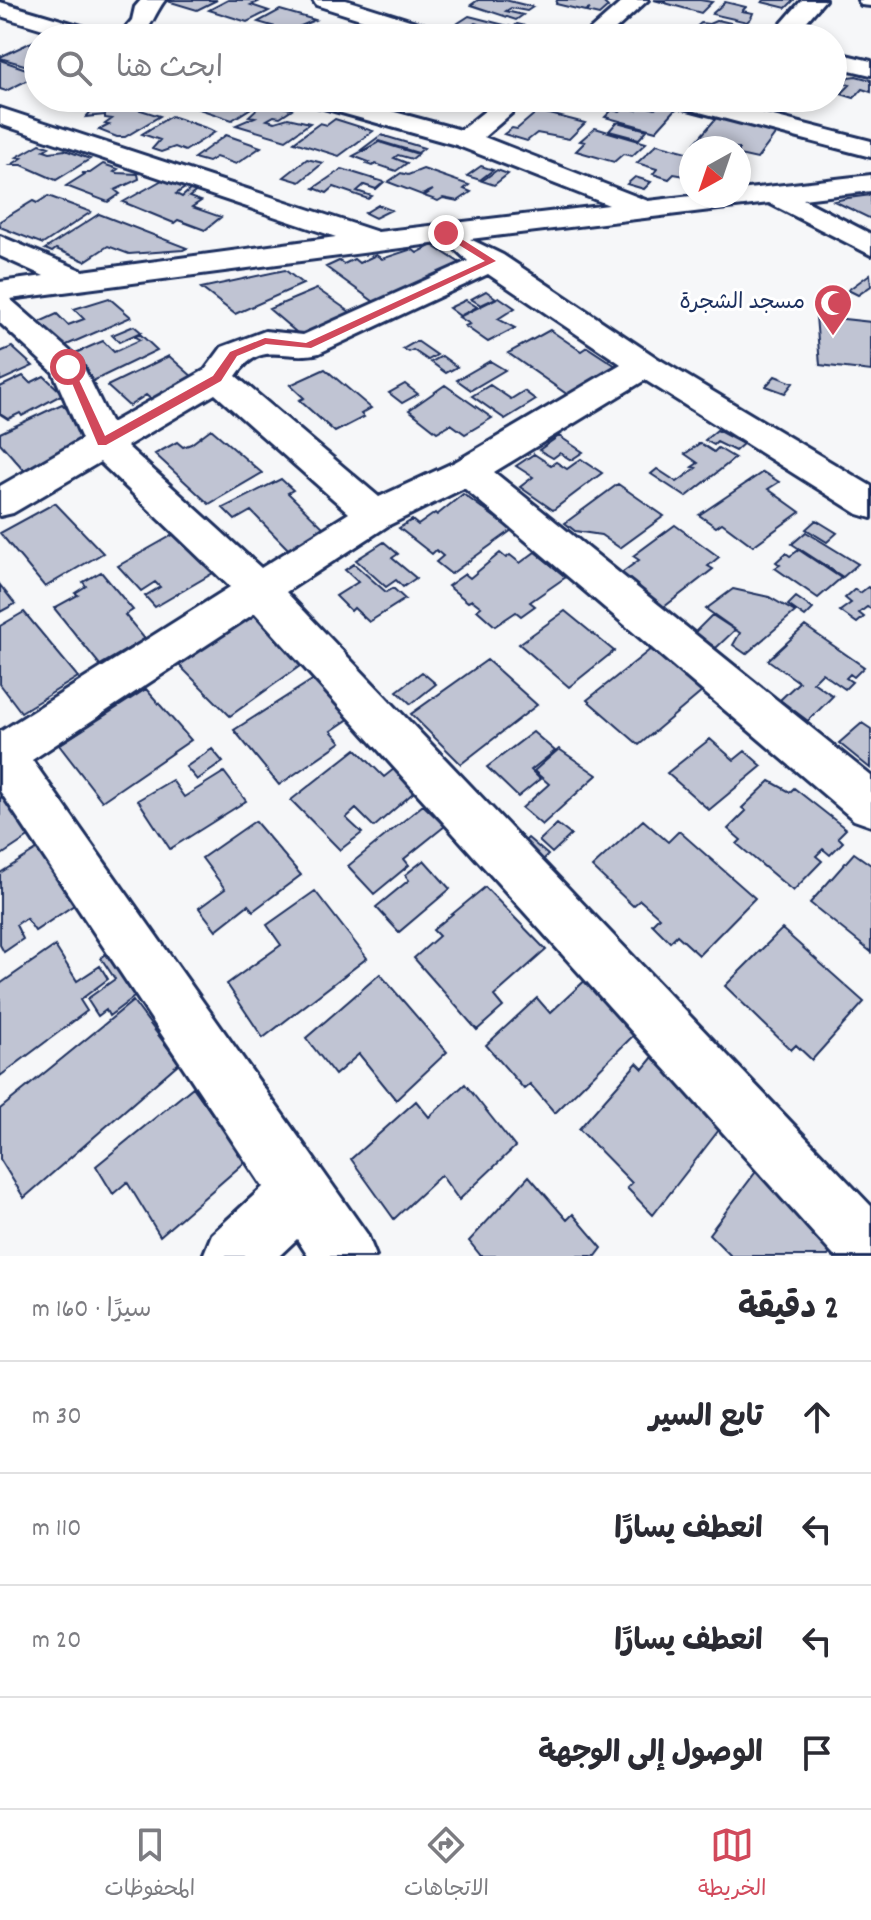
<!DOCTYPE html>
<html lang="ar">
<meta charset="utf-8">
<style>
:root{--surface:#fff;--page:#f2f2f3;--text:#2b2b33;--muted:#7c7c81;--line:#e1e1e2;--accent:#d1495b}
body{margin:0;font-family:Dekko,"Playpen Sans Arabic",sans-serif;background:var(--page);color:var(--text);direction:rtl}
.compass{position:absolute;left:679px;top:136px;width:72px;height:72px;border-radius:50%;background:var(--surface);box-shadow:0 4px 12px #0003;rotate:220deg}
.stop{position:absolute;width:24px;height:24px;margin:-18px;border:6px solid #d1495b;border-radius:50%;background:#fff}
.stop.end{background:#d1495b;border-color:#fff;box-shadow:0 2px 8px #0008}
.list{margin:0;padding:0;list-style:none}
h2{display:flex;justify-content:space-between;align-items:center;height:104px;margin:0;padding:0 32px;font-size:34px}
h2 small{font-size:26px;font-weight:400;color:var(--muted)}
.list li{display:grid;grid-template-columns:52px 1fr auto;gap:24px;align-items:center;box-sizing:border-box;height:112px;padding:0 32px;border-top:2px solid var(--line)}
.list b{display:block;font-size:30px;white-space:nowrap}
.list em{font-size:26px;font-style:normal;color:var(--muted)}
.icon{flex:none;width:44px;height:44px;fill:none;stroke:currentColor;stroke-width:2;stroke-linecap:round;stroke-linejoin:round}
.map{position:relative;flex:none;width:871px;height:1256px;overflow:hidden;direction:ltr}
.search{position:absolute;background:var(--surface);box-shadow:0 4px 12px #0003;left:24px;right:24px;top:24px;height:88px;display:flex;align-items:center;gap:20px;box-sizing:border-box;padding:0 28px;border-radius:44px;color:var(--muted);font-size:30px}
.sheet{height:552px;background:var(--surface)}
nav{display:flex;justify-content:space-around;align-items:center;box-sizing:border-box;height:112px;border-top:2px solid var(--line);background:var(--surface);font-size:22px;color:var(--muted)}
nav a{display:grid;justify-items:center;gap:4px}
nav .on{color:var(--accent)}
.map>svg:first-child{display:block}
.building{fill:#c0c4d3;stroke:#1b2f5e;stroke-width:2}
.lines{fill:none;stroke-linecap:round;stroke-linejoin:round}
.minor-casing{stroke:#1b2f5e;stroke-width:6}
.minor{fill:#fff;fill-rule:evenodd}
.route{fill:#d1495b}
.labels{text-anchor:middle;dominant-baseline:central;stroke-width:6;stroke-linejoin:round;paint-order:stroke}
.far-poi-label{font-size:22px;fill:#1b2f5e;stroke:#fff;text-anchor:end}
</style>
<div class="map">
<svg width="871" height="1256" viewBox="0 0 871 1256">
<rect width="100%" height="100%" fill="#f6f7f9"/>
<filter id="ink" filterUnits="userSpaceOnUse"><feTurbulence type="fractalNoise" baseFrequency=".0125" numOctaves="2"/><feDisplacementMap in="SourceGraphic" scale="16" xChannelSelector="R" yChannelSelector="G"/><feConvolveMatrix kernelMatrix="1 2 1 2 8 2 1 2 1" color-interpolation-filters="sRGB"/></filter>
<g filter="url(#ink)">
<!-- building -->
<path class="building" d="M164,0H217L197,10Z
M228,0H252L258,2L251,5L269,11L247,22L209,10Z
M478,0H505L533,7L527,11L511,8L506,11L523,15L516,20L471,5Z
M557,0H601L608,7L599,15L586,12L590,9L585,11L556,4Z
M654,0H700L712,2L701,13Z
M765,0H794L786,8L762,2Z
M725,2L746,7L742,11L753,13L751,18L747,22L712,14Z
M280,10L315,20L289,31L258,22Z
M469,16L512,27L496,38L484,35L494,29L475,23L465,30L452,27Z
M718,20L756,29L747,38L689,37L693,34L689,33L701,23L709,24Z
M517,24L538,29L535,31L554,34L549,38L509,37L517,30L511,29Z
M321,26L352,34L363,35L358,38H332L310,32Z
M184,27L214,37L193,38L178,30Z
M615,31L636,36L665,38H607Z
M38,39V69L0,58V57Z
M0,60L38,73V75L6,91L0,89Z
M856,76L871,80V92L862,89L854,98L841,94L850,85L843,83L848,77Z
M143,98H181L182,100L170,107Z
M204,98H267L232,120L190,106Z
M740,98H810L798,113Z
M115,102L160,116L125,137H117L99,130L109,125L105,124L112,119L105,118V115L86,117L92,110Z
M263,103L292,109L280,117L274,116L267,120L275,122L288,118L310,123L286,140L236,125L255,117L249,116Z
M641,105L655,109L659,105L676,109L656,131L605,117L612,110L620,112L625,107L637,110Z
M538,111L585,123L569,139L537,133L527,141L504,134L512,128L517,129Z
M171,116L209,129L215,132L185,151L175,147L161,152L152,149L160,140L142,134Z
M717,117L777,132L757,159L739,155V148H714L695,143Z
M335,119L373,131L339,156L294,142L320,123L327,125Z
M617,122L647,130L639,139L609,131Z
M595,128L646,143L632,156L623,154L614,162L576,151L585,142L580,141Z
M226,135L261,147L236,164L216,157L208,162L194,158Z
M381,135L424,148L418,153L379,141L365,151L361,150Z
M379,142L418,154L412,159L398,155L394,158L407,163L396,171L376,164L372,166L366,164L369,162L353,156Z
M40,144L49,147L44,150L50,152L65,150L90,159L56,180L22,165H11L22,158L17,157Z
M657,144L691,153V177L674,174L669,179L653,174L657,169L637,163Z
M307,159L323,163L300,182L284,177Z
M103,164L118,169L114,172L117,173L138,174L139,179L115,190L120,194L108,202L66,186L85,174L82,173H90Z
M481,166L493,170L480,180L467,176Z
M342,169L384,182L376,189L364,185L357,191L372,196L368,199L334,187L327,193L314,188Z
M423,169L469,185L464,189L471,192L458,201L443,198L438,201L424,196L433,190L422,195L388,182L401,173L408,175Z
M497,170L508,174L494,185L482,181Z
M635,177L651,182L644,189L627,184Z
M164,179L184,186L185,188L176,194L182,197L192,188L198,190L189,197L201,201L192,207L221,217L205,230L178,220L174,223L123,202Z
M871,195V219L834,201L848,198Z
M48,196L91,212L43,244L0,227V221L33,201L37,203Z
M378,205L391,210L375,218L365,213Z
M99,214L187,248L183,250L129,254L108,246L85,261L56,249L52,252L45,249Z
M432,245L460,263L377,304L326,267L339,261L344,264L354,259L359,263L376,255L382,259L412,249L417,253Z
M285,270L303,284L235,314L201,288Z
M870,274L871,286L858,295L848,290Z
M317,289L353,314L302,337L269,309Z
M486,291L496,298L481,305L471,299Z
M499,297L515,308L498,319L515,328L488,342L465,326L470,324L459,317Z
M109,298L131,317L62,347L37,323L57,314L68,325L84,319L74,309Z
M466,300L477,307L460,316L449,308Z
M816,316L871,322V371L820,365Z
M134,326L141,332L119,342L112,335Z
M550,330L581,351L587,347L616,366L611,370L614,372L571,397L508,353Z
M140,334L157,350L91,382L82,373L88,370L85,367L79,370L66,357L103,341L114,352L140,340L135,337Z
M417,341L437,355L428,360L413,350L409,352L403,349Z
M12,347L33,366L0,381V352Z
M169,356L202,385L159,406L146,395L129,406L107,386Z
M442,356L457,367L446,373L431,362Z
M490,361L505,370L471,390L457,380Z
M325,369L371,408L361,414L364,417L335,432L299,400L304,398L290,385Z
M23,376L30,383L44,376L63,394L22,416L20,413L8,419L0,414V387Z
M775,376L793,383L785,393L766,386Z
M405,384L418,394L402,403L389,393Z
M445,385L492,418L465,434L451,424L437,432L409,410Z
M490,385L511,399L524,391L536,400L505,419L472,396Z
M62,404L94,436L24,470L0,443V433Z
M211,429L262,473L209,504L155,454L177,442L183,447L191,444Z
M717,430L743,444L735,451L717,442L714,445L705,440Z
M559,436L583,452L571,460L560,453L553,458L539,450Z
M700,443L714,452L718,448L735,458L686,497L651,474L657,469L677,482L696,468L692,467L698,463L685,454Z
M534,454L551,465L556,462L567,469L581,459L602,473L553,510L520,487L533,477L516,466Z
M763,472L779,482L768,489L800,512L753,546L722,523L716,527L699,515Z
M281,479L293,490L288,493L328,532L291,552L251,511L235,520L223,508Z
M618,484L664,516L620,548L601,535L575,531L565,523Z
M463,494L512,530L451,574L436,562L443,556L436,550L432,554L399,528L412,520L418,525L435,513L437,515Z
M55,503L103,553L45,587L0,533Z
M816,520L837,533L827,542L806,529Z
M675,525L719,557L708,566L713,569L664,607L620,574L639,560L633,556Z
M187,527L225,566L155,607L145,596L160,587L155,582L141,591L118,566Z
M806,532L858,564L843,577L792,544Z
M384,542L398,554L392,558L416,578L403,587L396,580L386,587L356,560Z
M799,550L841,578L818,598L775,568L780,565L776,562L786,553L790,556Z
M535,552L566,577L530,602L535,606L521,616L516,612L495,626L477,610L481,607L472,600L468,602L448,586L465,574L470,578L500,553L506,558L510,555L520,563Z
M354,564L386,592L393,588L405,599L369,622L354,608L351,611L336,596L358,582L345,570Z
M101,572L133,610L125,615L145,639L100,665L54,608L78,595L75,593L86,586L83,582Z
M0,585L15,604L0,612Z
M868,587L871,589V609L867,607L859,613L864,617L857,623L840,611L851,603L845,598L855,589L860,593Z
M733,589L769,597L795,612L746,654L733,645L740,633L706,609Z
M796,597L813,609L805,617L788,605Z
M261,607L314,656L230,716L177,663Z
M565,611L614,651L569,687L519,644Z
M24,612L78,677L21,712L0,684V626Z
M712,615L735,630L716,648L694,633Z
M805,626L864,667L854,677L850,674L846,678L852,682L845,689L822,673L813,682L833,696L808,721L780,700L799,682L768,660Z
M651,649L703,691L639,745L587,700Z
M487,660L537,705L461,764L411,714Z
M422,672L436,684L411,704L397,691Z
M320,675L356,714L331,731L341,742L279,785L234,730Z
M146,689L191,740L102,801L59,745Z
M862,723L871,729V769L839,743Z
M533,732L555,751L531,770L540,779L518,797L487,767Z
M710,739L734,760L745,751L762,766L709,810L667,773Z
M212,749L223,762L197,780L186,767Z
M356,749L384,777L405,760L428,780L374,827L356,809L346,818L362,833L340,850L291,800Z
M559,749L597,775L542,825L522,808L549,784L534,771Z
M0,768L45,826L0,856Z
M224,772L246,801L170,849L138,800L172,780L184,797Z
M770,781L790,792L794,788L846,829L838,837L843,842L830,855L823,849L816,856L822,861L793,891L737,844L741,840L728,829L746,811L742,808Z
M423,805L445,826L404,859L409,865L374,894L348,866Z
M643,820L668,842L679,831L755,898L699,955L677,935L670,942L652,924L659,917L640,900L633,906L592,867Z
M255,821L301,875L253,911L248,905L216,930L199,908L225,889L202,858Z
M557,824L571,835L552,853L539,841Z
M528,838L548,855L541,862L522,844Z
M38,849L50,867L61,860L86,897L35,931L26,918L16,925L23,939L4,952L0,945V873Z
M854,853L871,865V952L810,903Z
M424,860L450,889L399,932L376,907L409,880L405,875Z
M485,887L546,950L494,996L503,1007L477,1030L414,958L439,936L433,930Z
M315,891L367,958L263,1038L227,984L281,945L267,925Z
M782,929L864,1002L812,1060L796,1045L791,1050L725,986Z
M55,946L77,981L100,966L108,979L80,1000L87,1011L0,1076V984Z
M114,948L142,991L109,1016L106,1010L98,1016L87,999L115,979L101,958Z
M380,974L447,1052L396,1100L359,1054L335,1075L306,1038Z
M591,975L642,1027L555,1113L530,1084L524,1089L486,1045L537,998L550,1013Z
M133,1001L179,1063L24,1198L0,1159V1109Z
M667,1040L722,1126L653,1215L627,1188L632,1183L579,1129L637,1063L643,1069Z
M465,1084L515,1147L459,1200L441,1175L394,1219L351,1159L416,1101L429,1117Z
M193,1087L213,1115L220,1109L237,1134L230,1140L245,1162L160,1236L127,1182L113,1194L96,1166Z
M764,1161L842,1235L828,1256H731L709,1234Z
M529,1176L567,1220L573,1214L602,1248L596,1256H481L469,1241Z"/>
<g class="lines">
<defs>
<path id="minor" d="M141,0H165C155,13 152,26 140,38H117L132,20L135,7Z
M313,0H346L451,33L454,38H420L316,5Z
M624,0H648L606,38H581Z
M802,0H825L792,38H769Z
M858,0H871V6L861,5Z
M0,2L105,33L108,38H73L0,16Z
M833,52L871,61V75L833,66Z
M303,98H343L461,130L501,98H529L484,137L648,201L691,196H739V190L871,175V191L803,199L871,234V255L769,203L470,239L503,255L657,358L871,486V518L858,514L645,380L494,472L871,776V826L854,820L464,488L389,525L286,592L871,1206V1256H834L255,613L32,760L367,1234L376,1256H308L297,1239L279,1256H203L212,1234L263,1187L0,791V732L230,587L100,462L13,513L0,516V486L82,439L53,372L0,323V282L44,276L0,256V236L83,271L336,237L0,124V108L378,232L609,205L456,145L306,103ZM462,240L453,247L468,261L303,335L265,331L222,347L205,370L111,423L80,360L10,299ZM488,274L621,364L455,462L379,497L236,376C262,338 283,362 319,353ZM215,394L349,513L261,568L127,446Z
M662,98H703L871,141V157L665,103Z"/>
</defs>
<!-- minor casing -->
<use href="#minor" class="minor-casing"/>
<!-- minor -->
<use href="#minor" class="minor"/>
</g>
</g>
<!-- route -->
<path class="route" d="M443,231H449L496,261L311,348L266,344L237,356L221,381L106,445H98L64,364L73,367L105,436L213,376L230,352L265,338L306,343L485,261L443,235Z"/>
<!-- icons -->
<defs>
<symbol id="mosque-pin" viewBox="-11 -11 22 30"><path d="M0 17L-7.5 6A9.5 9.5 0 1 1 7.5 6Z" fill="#d1495b" stroke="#fff"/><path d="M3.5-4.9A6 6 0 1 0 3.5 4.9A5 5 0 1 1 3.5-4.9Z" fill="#fff"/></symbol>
</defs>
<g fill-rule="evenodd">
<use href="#mosque-pin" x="811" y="281" width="44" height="60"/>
</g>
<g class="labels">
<!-- far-poi labels -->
<g class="far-poi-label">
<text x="805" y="303">مسجد الشجرة</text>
</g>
</g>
</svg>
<svg class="compass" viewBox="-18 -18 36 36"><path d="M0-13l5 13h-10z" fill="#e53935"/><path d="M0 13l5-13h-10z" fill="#7c7c81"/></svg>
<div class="stop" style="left:68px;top:367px"></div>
<div class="stop end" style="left:446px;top:233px"></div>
<div class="search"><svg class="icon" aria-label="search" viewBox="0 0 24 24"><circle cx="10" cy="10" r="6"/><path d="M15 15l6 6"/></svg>ابحث هنا</div>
</div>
<section class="sheet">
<h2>2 دقيقة<small>سيرًا · 160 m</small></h2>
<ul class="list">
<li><svg class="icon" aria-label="ahead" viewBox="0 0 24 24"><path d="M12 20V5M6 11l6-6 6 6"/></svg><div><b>تابع السير</b></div><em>30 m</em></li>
<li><svg class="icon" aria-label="left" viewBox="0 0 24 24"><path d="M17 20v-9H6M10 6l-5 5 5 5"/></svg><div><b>انعطف يسارًا</b></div><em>110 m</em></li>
<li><svg class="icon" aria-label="left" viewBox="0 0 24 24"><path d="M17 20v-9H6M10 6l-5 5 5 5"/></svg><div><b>انعطف يسارًا</b></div><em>20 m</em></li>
<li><svg class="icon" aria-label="arrive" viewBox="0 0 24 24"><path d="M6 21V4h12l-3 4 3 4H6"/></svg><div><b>الوصول إلى الوجهة</b></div></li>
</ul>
</section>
<nav>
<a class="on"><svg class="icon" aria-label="map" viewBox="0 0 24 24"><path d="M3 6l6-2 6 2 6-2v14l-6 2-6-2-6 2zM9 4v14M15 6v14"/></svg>الخريطة</a>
<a><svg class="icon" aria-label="directions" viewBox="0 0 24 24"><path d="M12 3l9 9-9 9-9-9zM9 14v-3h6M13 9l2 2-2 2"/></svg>الاتجاهات</a>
<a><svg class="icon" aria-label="saved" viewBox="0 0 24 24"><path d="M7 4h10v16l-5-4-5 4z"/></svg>المحفوظات</a>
</nav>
